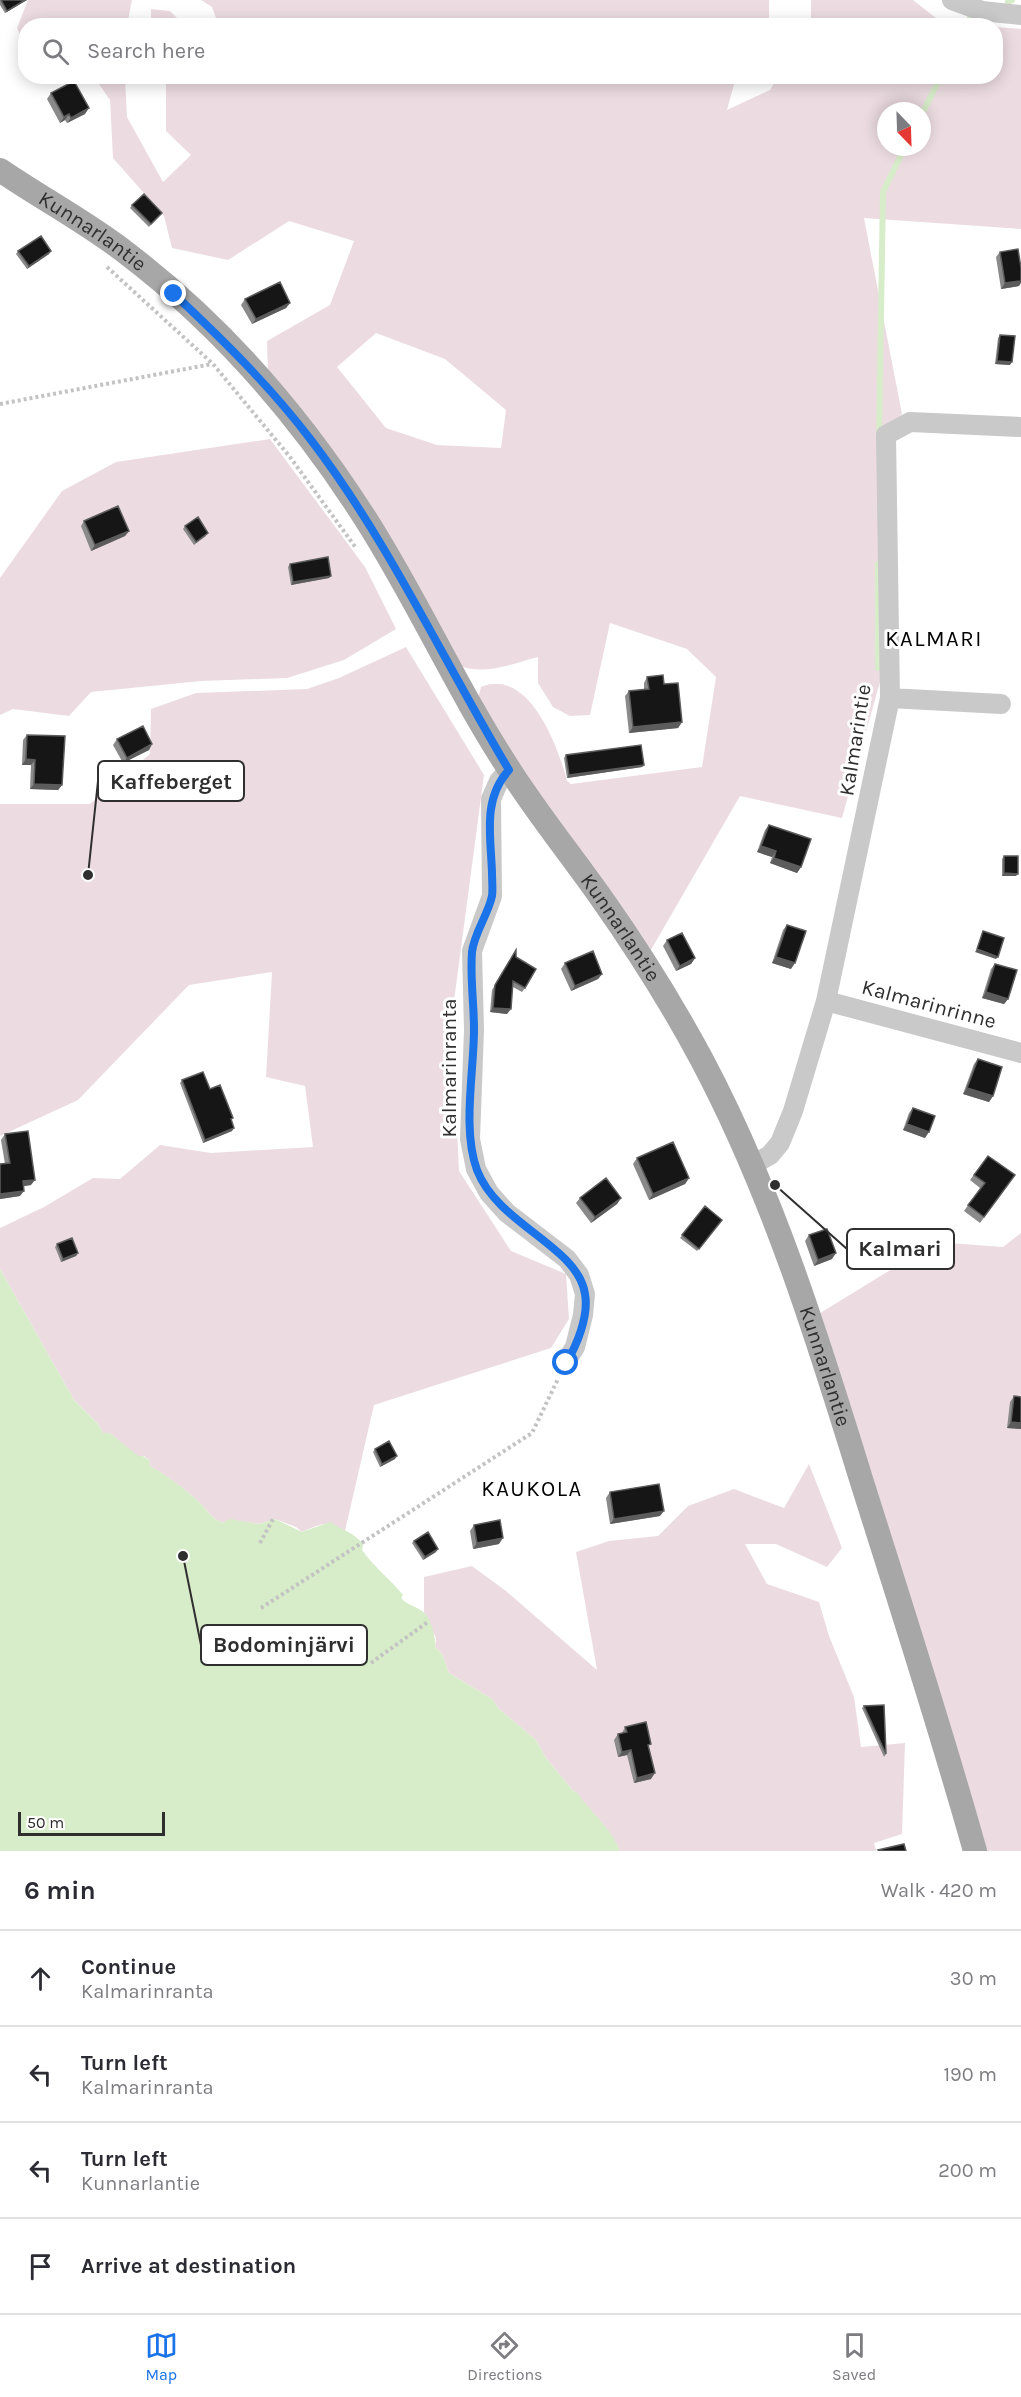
<!DOCTYPE html>
<meta charset="utf-8">
<style>
:root{--surface:#fff;--page:#f7f7f7;--text:#2b2b33;--muted:#7c7c81;--line:#e1e1e2;--accent:#1a73e8}
body{margin:0;font-family:Karla,sans-serif;background:var(--page);color:var(--text)}
.compass{position:absolute;left:877px;top:102px;width:54px;height:54px;border-radius:50%;background:var(--surface);box-shadow:0 3px 15px #0003;rotate:157deg}
.scale{position:absolute;left:18px;bottom:15px;width:147px;box-sizing:border-box;padding-left:6px;border:3px solid #2f2f2f;border-top:0;font-size:16px;line-height:21px;white-space:nowrap;color:#2f2f2f;-webkit-text-stroke:4px #fff;paint-order:stroke}
.stop{position:absolute;width:18px;height:18px;margin:-14px;border:4px solid #1a73e8;border-radius:50%;background:#fff}
.stop.end{background:#1a73e8;border-color:#fff;box-shadow:0 2px 6px #0008}
.list{margin:0;padding:0;list-style:none}
h2{display:flex;justify-content:space-between;align-items:center;height:78px;margin:0;padding:0 24px;font-size:26px}
h2 small{font-size:20px;font-weight:400;color:var(--muted)}
.list li{display:grid;grid-template-columns:39px 1fr auto;gap:18px;align-items:center;box-sizing:border-box;height:96px;padding:0 24px;border-top:2px solid var(--line)}
.list b{display:block;font-size:22px;white-space:nowrap}
.list p{margin:0;font-size:20px;white-space:nowrap;color:var(--muted)}
.list em{font-size:20px;font-style:normal;color:var(--muted)}
.icon{flex:none;width:33px;height:33px;fill:none;stroke:currentColor;stroke-width:2;stroke-linecap:round;stroke-linejoin:round}
.map{position:relative;flex:none;width:1021px;height:1851px;overflow:hidden}
.search{position:absolute;background:var(--surface);box-shadow:0 3px 15px #0003;left:18px;right:18px;top:18px;height:66px;display:flex;align-items:center;gap:15px;box-sizing:border-box;padding:0 21px;border-radius:24px;color:var(--muted);font-size:22px}
.sheet{height:462px;background:var(--surface)}
nav{display:flex;justify-content:space-around;align-items:center;box-sizing:border-box;height:84px;border-top:2px solid var(--line);background:var(--surface);font-size:16px;color:var(--muted)}
nav a{display:grid;justify-items:center;gap:3px}
nav .on{color:var(--accent)}
.map>svg:first-child{display:block}
.green{fill:#ecdce2;fill-rule:evenodd}
.water{fill:#d7ecc8}
.lines{fill:none;stroke-linecap:round;stroke-linejoin:round}
.stream{stroke:#d7ecc8;stroke-width:6}
.path{stroke:#c3c3c3;stroke-width:4;stroke-dasharray:3 3;stroke-linecap:butt}
.minor{stroke:#c9c9c9;stroke-width:20}
.major{stroke:#a7a7a7;stroke-width:24}
.wall{fill:#8a8a8a}
.shaded-wall{fill:#5c5c5c}
.building{fill:#161616;stroke:#5c5c5c;stroke-width:1.5}
.route{stroke:#1a73e8;stroke-width:8}
.labels{text-anchor:middle;dominant-baseline:central;stroke-width:6;stroke-linejoin:round;paint-order:stroke}
.street-label{font-size:21px;fill:#2f2f2f;stroke:#fff}
.neighbourhood-label{font-size:22px;letter-spacing:1.5px;fill:#000;stroke:#fff}
.leader{fill:none;stroke:#2f2f2f;stroke-width:2}
.callout-dot{fill:#2f2f2f;stroke:#fff;stroke-width:2}
.callout{fill:#fff;stroke:#2f2f2f;stroke-width:2}
.callout-label{font-size:22px;text-anchor:middle;font-weight:bold;fill:#2f2f2f}
</style>
<div class="map">
<svg width="1021" height="1851" viewBox="0 0 1021 1851">
<rect width="100%" height="100%" fill="#fff"/>
<!-- green -->
<path class="green" d="M28,0H132L127,25L26,26L25,48L17,28Z
M201,0H769V26H219L212,7Z
M811,0H913L945,25H956H811Z
M151,9L170,11L184,25H151Z
M996,27L1021,29V229L864,218L902,414L877,440L883,671L842,818L740,796L648,955L477,702L481,687C529,667 558,746 567,781L571,784L702,767L716,677L687,649L610,623L590,715L570,716L553,707L538,683V657C511,664 484,676 457,665L268,376L267,341L330,305L354,241L289,221L228,260L172,248L164,216L113,158L110,100L94,77H125L127,117L163,182L191,155L166,131V77H207L209,83L220,76L736,77L727,110L770,90L778,77L996,76ZM886,111H922V147H886ZM376,333L445,359L506,410L501,448L437,445L386,428L337,367Z
M270,439L365,567L396,629L344,660L287,678L201,681L91,692L69,716L13,709L0,715V578L62,491L116,462Z
M406,647L484,775L452,1016L459,1171L511,1251L566,1274L569,1319L551,1348L374,1405L345,1531C320,1526 331,1519 302,1532L296,1527L275,1519L259,1524L231,1520L223,1523C213,1519 209,1513 202,1505C193,1495 161,1471 149,1466L150,1461L144,1456L138,1457L110,1433H103L98,1424L74,1400L0,1269V1228L44,1207L93,1178L120,1179L160,1145L211,1153L313,1147L305,1086L266,1077L272,972L189,985L78,1100L0,1136V804H90L150,754L151,709L196,693L307,689L339,678Z
M1021,1233V1851H984L817,1315L936,1242L1003,1247Z
M809,1464L842,1548L827,1567L776,1544H745L767,1584L819,1602L829,1636L854,1697L861,1747L905,1743L902,1834L874,1843L876,1851H620C611,1828 590,1812 576,1792H574L546,1758L536,1740L499,1709L492,1699L449,1673L442,1654L435,1647L436,1638L424,1612V1577L472,1566L506,1591L597,1670L576,1552L609,1541L658,1536L688,1506L734,1489L784,1508Z"/>
<!-- water -->
<path class="water" d="M0,1269L74,1400L98,1424L103,1433H110L138,1456H143L150,1461L149,1466C162,1471 193,1495 202,1505C209,1513 213,1519 223,1523L230,1519L259,1524L275,1519L302,1532L330,1522C342,1530 353,1532 363,1544L362,1550C374,1567 390,1579 403,1595L401,1598C407,1605 415,1606 422,1611C431,1617 436,1637 435,1647L442,1654L449,1673L492,1699L499,1709L536,1740L546,1758L574,1792L576,1791C590,1812 611,1827 620,1851H0Z"/>
<g class="lines">
<!-- stream -->
<path class="stream" d="M1008,2L1012,0
M966,26L970,18
M922,114L941,76
M879,437L883,192L905,147
M878,668V564"/>
<!-- path -->
<path class="path" d="M107,267L213,364L290,457L356,548
M0,404L212,364
M260,1543L273,1519
M261,1608L532,1433L558,1379
M371,1663L429,1621"/>
<!-- minor -->
<path class="minor" d="M952,0L982,11L1021,15
M890,698L1001,704
M509,770L499,781L491,799L492,896L472,951L474,1030L470,1139L476,1169L489,1193L507,1213L567,1259L579,1275L585,1294L583,1315L575,1347L565,1363
M826,1001L1021,1053
M752,1165L770,1155L780,1143L793,1111L826,1001L890,698L886,435L910,422L1021,427"/>
<!-- major -->
<path class="major" id="s1" d="M0,170C41,198 86,222 125,252C220,324 301,418 365,518C417,599 456,688 509,769C537,813 571,855 602,899C638,950 672,1004 702,1060C772,1192 817,1336 861,1479C900,1603 940,1726 975,1851"/>
</g>
<!-- wall -->
<path class="wall" d="M0,0H27L5,13L0,5Z
M51,93L85,114L67,123L65,120L60,123L47,99Z
M132,205L162,213L149,227L130,208Z
M18,251L49,254L27,269L16,254Z
M1000,252L1019,286L1001,289L996,257Z
M245,299L290,303L286,308L252,324L241,305Z
M1000,335L1010,365L995,364L998,338Z
M84,521L129,531L125,536L91,551L81,526Z
M185,526L206,536L194,545L183,529Z
M290,564L331,576L329,578L291,585L288,567Z
M647,677L664,684L682,722L678,728L629,733L625,696L629,691L644,689V683Z
M27,735L62,785L58,790L30,789L31,765H22L23,740Z
M117,739L152,744L149,750L123,763L113,745Z
M566,755L644,765L642,767L567,778L564,758Z
M769,825L801,867L797,873L770,863L772,857L757,852L765,830Z
M1004,856L1016,876H1002V859Z
M787,925L791,969L772,963L783,930Z
M667,940L695,958L691,964L676,971L663,946Z
M513,955L516,957L525,988L522,992L513,987L507,1014L490,1012L492,990Z
M565,963L602,974L598,979L571,991L561,969Z
M995,964L1008,999L1004,1004L982,998L991,969Z
M978,1059L993,1096L989,1102L963,1094L974,1064Z
M182,1080L210,1089L233,1118L231,1120L232,1131L203,1143L180,1083Z
M913,1108L925,1138L903,1130L909,1113Z
M5,1134L31,1185L23,1186L20,1196L0,1199V1164H5L1,1140Z
M988,1156L1015,1175L980,1223L964,1211L980,1188L970,1180Z
M637,1158L689,1178L685,1184L649,1200L633,1164Z
M580,1198H621L617,1204L591,1223L576,1203Z
M705,1206L722,1220L697,1251L680,1238Z
M809,1235L832,1259L814,1266L805,1241Z
M57,1244L78,1253L76,1256L61,1262L55,1247Z
M1014,1396L1021,1429L1007,1428L1010,1402Z
M375,1449L395,1459L380,1467L373,1452Z
M610,1492L660,1516L610,1524L606,1498Z
M474,1525L499,1544L473,1549L470,1531Z
M414,1541L436,1552L423,1560L412,1543Z
M864,1706L886,1754L884,1757L862,1708Z
M625,1727L649,1748L651,1779L634,1783L627,1755L618,1757L614,1740L618,1734L622,1733Z"/>
<!-- shaded-wall -->
<path class="shaded-wall" d="M25,0H27L5,13L7,11Z
M89,108L85,114L67,123L71,118Z
M69,114L65,120L60,123L64,117Z
M51,251L49,254L27,269L29,266Z
M1021,281V283L1019,286L1001,289L1005,283Z
M290,303L286,308L252,324L256,319Z
M997,361L1012,362L1010,365L995,364Z
M129,531L125,536L91,551L95,545Z
M331,576L329,578L291,585L293,582Z
M682,722L678,728L629,733L633,727Z
M152,744L149,750L123,763L127,758Z
M26,759L35,760L31,765H22Z
M644,765L642,767L567,778L569,775Z
M34,784L62,785L58,790L30,789Z
M761,846L776,851L772,857L757,852Z
M774,858L801,867L797,873L770,863Z
M1004,873L1018,874L1016,876H1002Z
M977,949L998,957L996,959L975,952Z
M776,957L795,963L791,969L772,963Z
M695,958L691,964L676,971L680,966Z
M602,974L598,979L571,991L575,986Z
M986,992L1008,999L1004,1004L982,998Z
M493,1008L511,1009L507,1014L490,1012Z
M967,1088L993,1096L989,1102L963,1094Z
M907,1124L929,1132L925,1138L903,1130Z
M234,1128L232,1131L203,1143L205,1140Z
M689,1178L685,1184L649,1200L653,1194Z
M35,1180L31,1185L19,1187L23,1181Z
M24,1191L20,1196L0,1199V1194Z
M621,1198L617,1204L591,1223L595,1217Z
M78,1253L76,1256L61,1262L63,1259Z
M836,1253L832,1259L814,1266L818,1260Z
M1011,1422L1021,1423V1429L1007,1428Z
M397,1456L395,1459L380,1467L382,1464Z
M664,1511L660,1516L610,1524L614,1519Z
M503,1538L499,1544L473,1549L477,1543Z
M438,1549L436,1552L423,1560L425,1557Z
M631,1750L627,1755L618,1757L622,1752Z
M655,1773L651,1779L634,1783L637,1778Z"/>
<!-- building -->
<path class="building" d="M1,0H25L7,11Z
M74,81L89,108L71,118L69,114L64,117L51,93Z
M144,194L162,213L151,224L132,205Z
M41,236L51,251L29,266L18,251Z
M1018,249L1021,268V281L1005,283L1000,252Z
M280,282L290,303L256,319L245,299Z
M1000,335L1015,336L1012,362L997,361Z
M118,506L129,531L95,545L84,521Z
M198,517L208,533L196,542L185,526Z
M328,557L331,576L293,582L290,564Z
M663,675L664,684L678,683L682,722L633,727L629,691L649,689L647,677Z
M143,726L152,744L127,758L117,739Z
M27,735L65,736L62,785L34,784L35,760L26,759Z
M641,745L644,765L569,775L566,755Z
M769,825L811,839L801,867L774,858L776,851L761,846Z
M1004,856H1018V874L1004,873Z
M787,925L806,931L795,963L776,957Z
M983,931L1004,938L998,957L977,949Z
M682,933L695,958L680,966L667,940Z
M516,950V957L536,969L525,988L513,981L511,1009L493,1008L495,985Z
M593,951L602,974L575,986L565,963Z
M995,964L1017,970L1008,999L986,992Z
M978,1059L1002,1067L993,1096L967,1088Z
M203,1072L210,1089L220,1085L233,1118L231,1119L234,1128L205,1140L182,1080Z
M913,1108L935,1116L929,1132L907,1124Z
M28,1131L35,1180L23,1181L24,1191L0,1194V1164L10,1163L5,1134Z
M673,1142L689,1178L653,1194L637,1158Z
M988,1156L1015,1175L984,1217L968,1205L985,1183L974,1175Z
M606,1178L621,1198L595,1217L580,1198Z
M705,1206L722,1220L699,1249L682,1235Z
M827,1229L836,1253L818,1260L809,1235Z
M72,1238L78,1253L63,1259L57,1244Z
M1014,1396L1021,1397V1423L1011,1422Z
M389,1441L397,1456L382,1464L375,1449Z
M659,1484L664,1511L614,1519L610,1492Z
M500,1520L503,1538L477,1543L474,1525Z
M428,1532L438,1549L425,1557L414,1541Z
M884,1705L886,1754L864,1706Z
M646,1722L651,1744L648,1745L655,1773L637,1778L631,1750L622,1752L618,1734L627,1732L625,1727Z
M904,1844L906,1851H879L878,1850Z"/>
<g class="lines">
<!-- route -->
<path class="route" d="M174,294C223,340 270,386 311,440C389,542 443,660 509,770C482,799 491,837 492,873C492,881 493,889 492,896C488,915 474,933 472,952C470,977 474,1004 474,1029C474,1072 462,1129 477,1170C498,1225 578,1246 585,1294C589,1316 577,1345 566,1363"/>
</g>
<g class="labels">
<!-- street labels -->
<g class="street-label">
<text stroke="none"><textPath href="#s1" startOffset="111">Kunnarlantie</textPath></text>
<text transform="translate(855 740) rotate(-81)">Kalmarintie</text>
<text stroke="none"><textPath href="#s1" startOffset="993">Kunnarlantie</textPath></text>
<text transform="translate(929 1004) rotate(15)">Kalmarinrinne</text>
<text transform="translate(449 1068) rotate(-90)">Kalmarinranta</text>
<text stroke="none"><textPath href="#s1" startOffset="1479">Kunnarlantie</textPath></text>
</g>
<!-- neighbourhood labels -->
<g class="neighbourhood-label">
<text x="934" y="639">KALMARI</text>
<text x="532" y="1489">KAUKOLA</text>
</g>
</g>
<!-- callouts -->
<path class="leader" d="M88 875L98 781M775 1185L847 1249M183 1556L201 1645"/>
<g class="callout-dot">
<circle cx="88" cy="875" r="6"/>
<circle cx="775" cy="1185" r="6"/>
<circle cx="183" cy="1556" r="6"/>
</g>
<g class="callout">
<rect x="98" y="761" width="146" height="40" rx="6"/>
<rect x="847" y="1229" width="107" height="40" rx="6"/>
<rect x="201" y="1625" width="166" height="40" rx="6"/>
</g>
<g class="callout-label">
<text x="171" y="789">Kaffeberget</text>
<text x="900" y="1256">Kalmari</text>
<text x="284" y="1652">Bodominjärvi</text>
</g>
</svg>
<svg class="compass" viewBox="-18 -18 36 36"><path d="M0-13l5 13h-10z" fill="#e53935"/><path d="M0 13l5-13h-10z" fill="#7c7c81"/></svg>
<div class="scale">50 m</div>
<div class="stop" style="left:566px;top:1363px"></div>
<div class="stop end" style="left:174px;top:294px"></div>
<div class="search"><svg class="icon" aria-label="search" viewBox="0 0 24 24"><circle cx="10" cy="10" r="6"/><path d="M15 15l6 6"/></svg>Search here</div>
</div>
<section class="sheet">
<h2>6 min<small>Walk · 420 m</small></h2>
<ul class="list">
<li><svg class="icon" aria-label="ahead" viewBox="0 0 24 24"><path d="M12 20V5M6 11l6-6 6 6"/></svg><div><b>Continue</b><p>Kalmarinranta</p></div><em>30 m</em></li>
<li><svg class="icon" aria-label="left" viewBox="0 0 24 24"><path d="M17 20v-9H6M10 6l-5 5 5 5"/></svg><div><b>Turn left</b><p>Kalmarinranta</p></div><em>190 m</em></li>
<li><svg class="icon" aria-label="left" viewBox="0 0 24 24"><path d="M17 20v-9H6M10 6l-5 5 5 5"/></svg><div><b>Turn left</b><p>Kunnarlantie</p></div><em>200 m</em></li>
<li><svg class="icon" aria-label="arrive" viewBox="0 0 24 24"><path d="M6 21V4h12l-3 4 3 4H6"/></svg><div><b>Arrive at destination</b></div></li>
</ul>
</section>
<nav>
<a class="on"><svg class="icon" aria-label="map" viewBox="0 0 24 24"><path d="M3 6l6-2 6 2 6-2v14l-6 2-6-2-6 2zM9 4v14M15 6v14"/></svg>Map</a>
<a><svg class="icon" aria-label="directions" viewBox="0 0 24 24"><path d="M12 3l9 9-9 9-9-9zM9 14v-3h6M13 9l2 2-2 2"/></svg>Directions</a>
<a><svg class="icon" aria-label="saved" viewBox="0 0 24 24"><path d="M7 4h10v16l-5-4-5 4z"/></svg>Saved</a>
</nav>
